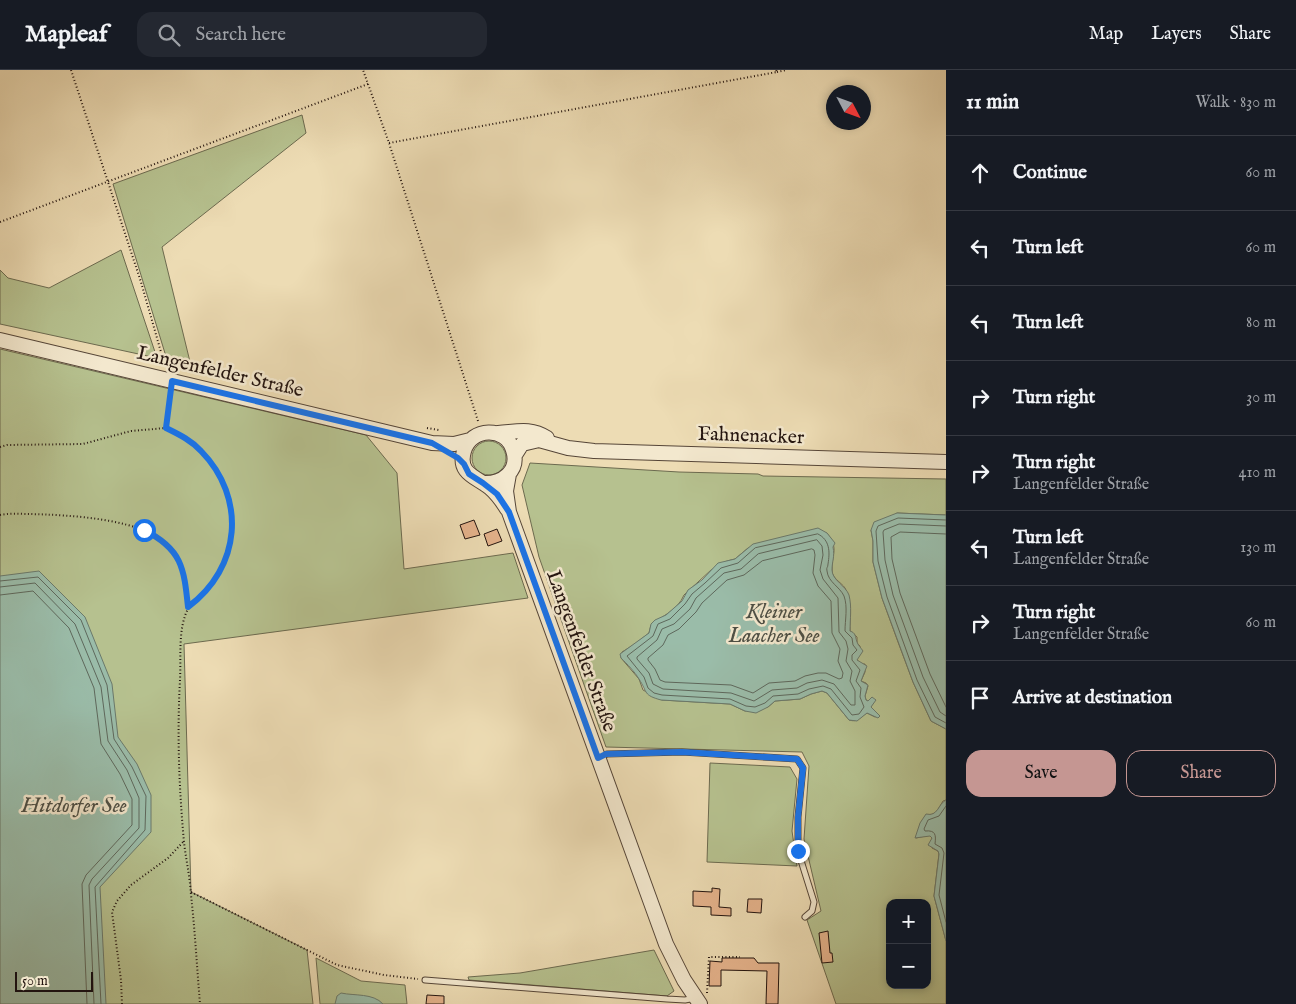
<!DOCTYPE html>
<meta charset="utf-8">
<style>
:root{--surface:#171b24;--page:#242831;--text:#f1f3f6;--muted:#9ea1a6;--line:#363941;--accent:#c59692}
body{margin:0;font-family:"IM FELL English",serif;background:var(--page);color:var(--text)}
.controls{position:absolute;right:15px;bottom:15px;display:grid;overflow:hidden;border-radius:10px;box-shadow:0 2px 8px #0003}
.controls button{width:45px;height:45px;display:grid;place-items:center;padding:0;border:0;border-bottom:1px solid var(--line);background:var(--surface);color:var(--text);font:25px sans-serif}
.compass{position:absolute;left:826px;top:15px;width:45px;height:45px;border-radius:50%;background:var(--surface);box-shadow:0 2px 8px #0003;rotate:131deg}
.scale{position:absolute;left:15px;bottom:12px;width:78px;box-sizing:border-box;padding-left:5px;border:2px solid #23140f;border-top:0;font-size:14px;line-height:18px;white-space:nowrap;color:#23140f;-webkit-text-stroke:4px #f3e8ce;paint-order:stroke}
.stop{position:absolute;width:15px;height:15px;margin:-11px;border:4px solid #1a73e8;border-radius:50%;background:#fff}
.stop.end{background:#1a73e8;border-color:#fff;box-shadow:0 1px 5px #0008}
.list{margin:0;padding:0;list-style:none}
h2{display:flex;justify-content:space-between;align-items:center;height:65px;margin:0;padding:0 20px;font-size:21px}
h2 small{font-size:16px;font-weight:400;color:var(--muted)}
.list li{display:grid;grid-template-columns:32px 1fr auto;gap:15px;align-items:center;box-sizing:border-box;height:75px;padding:0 20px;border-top:1px solid var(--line)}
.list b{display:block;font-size:19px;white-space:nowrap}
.list p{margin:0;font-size:16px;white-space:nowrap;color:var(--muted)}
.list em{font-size:16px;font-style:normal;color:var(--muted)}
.actions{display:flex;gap:10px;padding:15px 20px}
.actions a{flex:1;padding:11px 0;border:1px solid var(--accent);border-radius:15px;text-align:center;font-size:18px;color:var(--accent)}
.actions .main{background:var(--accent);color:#111}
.icon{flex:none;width:28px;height:28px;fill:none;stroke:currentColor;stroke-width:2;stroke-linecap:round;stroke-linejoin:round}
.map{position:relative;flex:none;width:946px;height:934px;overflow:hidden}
header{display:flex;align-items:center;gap:30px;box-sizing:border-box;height:70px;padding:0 25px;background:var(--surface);border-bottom:1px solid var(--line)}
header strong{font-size:24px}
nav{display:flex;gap:28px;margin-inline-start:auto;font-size:18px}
.search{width:350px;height:45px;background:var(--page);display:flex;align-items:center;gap:12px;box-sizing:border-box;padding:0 18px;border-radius:15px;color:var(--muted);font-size:19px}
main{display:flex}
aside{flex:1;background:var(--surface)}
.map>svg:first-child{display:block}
.green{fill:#b6c18f;stroke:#6c6a4f;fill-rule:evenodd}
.water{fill:#9abca9;stroke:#6a796b}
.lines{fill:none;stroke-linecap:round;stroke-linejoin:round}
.shore{stroke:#5e685c;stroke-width:1}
.building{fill:#e5b38c;stroke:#23140f}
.service-casing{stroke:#564638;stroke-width:7}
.tertiary-casing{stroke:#564638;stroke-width:16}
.path{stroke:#23140f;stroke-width:2;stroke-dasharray:1 2.5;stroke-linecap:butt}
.service{stroke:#f3e8ce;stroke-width:5}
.tertiary{stroke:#f3e8ce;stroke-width:14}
.route{stroke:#1a73e8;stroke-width:6}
.labels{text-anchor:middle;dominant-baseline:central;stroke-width:5;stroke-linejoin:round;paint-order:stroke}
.street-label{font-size:20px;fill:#23140f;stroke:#f3e8ce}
.water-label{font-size:21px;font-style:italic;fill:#4d4f45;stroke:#f3e8ce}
</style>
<header>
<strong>Mapleaf</strong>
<div class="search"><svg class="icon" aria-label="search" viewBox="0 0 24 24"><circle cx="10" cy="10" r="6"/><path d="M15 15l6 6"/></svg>Search here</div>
<nav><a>Map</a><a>Layers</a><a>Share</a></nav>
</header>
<main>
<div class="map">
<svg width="946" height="934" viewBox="0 0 946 934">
<rect width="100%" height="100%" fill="#eddcb4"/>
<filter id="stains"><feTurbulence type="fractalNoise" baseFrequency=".004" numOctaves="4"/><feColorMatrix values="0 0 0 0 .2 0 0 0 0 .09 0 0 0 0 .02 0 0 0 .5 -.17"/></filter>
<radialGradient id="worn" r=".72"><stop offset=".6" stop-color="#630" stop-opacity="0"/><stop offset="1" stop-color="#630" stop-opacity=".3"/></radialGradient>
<!-- green -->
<path class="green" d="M302,45L306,63L162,177L192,300L168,293L113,114Z
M121,180L157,288L0,254V200L8,208L49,218Z
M0,279L366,365L397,403L404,499L513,483L528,528L184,574L191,822L307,880L313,934H0Z
M472 388a17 17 0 1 1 34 0a17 17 0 1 1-34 0Z
M530,393L679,402L758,404L763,406L946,409V445L897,443L871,460L873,471V492L882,528L898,572L913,612L931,651L946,659V730L943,731L936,743L930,745L916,768L930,765L932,767V778L938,781L939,784L934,826L946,871V934H836L807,850L821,841L804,769L809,696L802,682L606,677L539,487L522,415ZM827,463C839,480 832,481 832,499C831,508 841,512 845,518C852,532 850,546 850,561L857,567V573L860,576V585L857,587V590L862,594H865V602L861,611L866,613L868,616L865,626L866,630L868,631L871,630L873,632L871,637L875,643L879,645L875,647L867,643C861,646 858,653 849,650L827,623L822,621L811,624L800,629L775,631L768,637L745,641L730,634L662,630L643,620L639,609L621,588L622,582L635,574L649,563L651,555C662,546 678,540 684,525L711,500L727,491L735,489L748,478ZM890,833H927V915H890Z
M710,693L790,697L797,709L792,761L797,796L707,792Z
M654,880L674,921L667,926L469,910L468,907L520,903Z
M316,888L361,911L405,915L407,934H320Z"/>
<!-- water -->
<path class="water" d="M897,443L946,445V659L931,651L913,612L882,528L873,492V471L871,460L874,452Z
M818,458L827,463L835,473L833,477C835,487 832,491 832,500C832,510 846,516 849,525C852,537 850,549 850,561C856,563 855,566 857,572C858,575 861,578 863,581L857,590L867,596L861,611L868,615L865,626L866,630L868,631L872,627L876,630L871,637L880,646L878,648L867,643L857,651L849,650L827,623L822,621L811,624L800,629L775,631L768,637L756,643L745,641L730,634L661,630C643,625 648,623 639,609C635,602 627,594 621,588L620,584L649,563L651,554L655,550L666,545L682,531L688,520L702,510L718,493L735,489L753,474Z
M39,501L85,547L112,614L118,667L137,694L151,725V762L100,817L106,934H0V506Z
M946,730V871L934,826L939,784L938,781L928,775L932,768L930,766L915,768L920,753L926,744C938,747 938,734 946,730Z
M341,923C355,926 373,923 383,934H335L337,926Z"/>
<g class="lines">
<!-- shore -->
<path class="shore" d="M946,450L898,448L878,456L876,461L878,491L887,527L917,610L935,647L946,653
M946,456L899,454L884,460L883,462L885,490L893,525L923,607L940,642L946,646
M818,464C830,470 830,482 828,494C828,498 826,497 827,501C828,512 840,517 844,526C848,537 845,550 845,561L852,568L853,575L857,580L852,585V590L860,600L856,611L861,618L860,627L864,637L859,644L852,645L831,619L823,616L809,619L798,624L773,626L765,633L755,637L746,636L730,629L662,625L654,623L648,618L644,607L627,586L653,566L658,554L670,549L685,534L692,524L705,513L721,498L738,493L755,478Z
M946,464L900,462L891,467L892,489L900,523L930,604L946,637
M817,470L822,476L823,485L820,500L823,509L838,528L839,562L846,571L848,579L846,591L852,601L850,611L855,621V635H851L834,614L822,610L807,613L797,618L772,620L754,631L731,623L663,619L653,614L649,603L637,589V587L657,570L662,559L674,554L690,539L696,528L724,503L741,499L758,484Z
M812,479L814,480L815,485L813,503L818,516L831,531L832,563L840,579L838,591L843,603L842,608L839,609L826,603H818L805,606L795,611L769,613L753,623L731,615L665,612L660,610L655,599L648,590V588L663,575L668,565L679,559L696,542L702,533L727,510L744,505L762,491Z
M0,511L38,507L81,550L107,615L114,669L132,697L146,726L145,760L95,817L101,934
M0,517L35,513L75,554L101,617L108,671L127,700L139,728V758L92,809L89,815L94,934
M0,525L33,521L69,558L94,618L101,674L120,704L132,729V755L86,805L82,814L87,934
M946,736L939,746L928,750L924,759L925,761C936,760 936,765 935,774L942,778L944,783L939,825L946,852"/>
</g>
<!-- building -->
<path class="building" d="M474,450L480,465L465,469L460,455Z
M497,459L502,471L488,476L484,464Z
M712,818L720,819L719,837L731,838V846L711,845V837L693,836V821L712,822Z
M748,829H762L761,843L747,842Z
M828,861L830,883H832L833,892L822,893L819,863Z
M722,888H754L758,893H779L778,934H766L767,901L721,900V916H709L710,891L722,892Z
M427,925L444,926V934H426Z"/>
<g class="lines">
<defs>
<path id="service" d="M598,688L607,684L682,682L797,689L803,698L798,747V781L814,832L812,841L805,847
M425,910L667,929L685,930L695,928"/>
<path id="tertiary" d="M0,270L432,373L454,374L470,370
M498,363C516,362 530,357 547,368
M515,385L522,374L539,370L568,378L594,381L946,392
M509,404L506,421L509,442L666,874L684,910L700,934
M483,413C502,414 520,401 513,380C506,356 471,357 464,381C457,404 477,407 490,418C497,424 502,431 507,439"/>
</defs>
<!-- service casing -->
<use href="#service" class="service-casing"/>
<!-- tertiary casing -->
<use href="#tertiary" class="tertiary-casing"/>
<!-- path -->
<path class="path" d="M71,0L141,212L163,289L164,296
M777,2L786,0
M368,14L389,73L478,351
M389,73L777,2L776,0
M0,152L368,14L363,0
M171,324L166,358C172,362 180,364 186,368C209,384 227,413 232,440C237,468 225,495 208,517C196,533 188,531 183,553C179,571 181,591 180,610C177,664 179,718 184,772C186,790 190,807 191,825C195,861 197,898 200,934
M427,358L439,360
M0,377L7,375L83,374L131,361L166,358
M0,445C10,443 20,444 30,444C67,445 148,448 171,479C185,496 186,516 188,536
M191,822L337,895L384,905L418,909
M707,923L709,887H740
M122,934L121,910L112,842L117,831L131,815L168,788L184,771"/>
<!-- service -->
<use href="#service" class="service"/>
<!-- tertiary -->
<use href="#tertiary" class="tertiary"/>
</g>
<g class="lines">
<!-- route -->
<path class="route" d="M144,460C182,479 184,498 188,537C241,498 247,428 201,381C191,370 178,364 166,358L172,311L432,373L458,388L464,394L469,404L483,413L497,424L509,442L598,688L606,684L682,682L797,689L803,698L798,747V781"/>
</g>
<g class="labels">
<!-- street labels -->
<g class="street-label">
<text transform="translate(220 302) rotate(13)">Langenfelder Straße</text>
<text transform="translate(751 366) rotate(2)">Fahnenacker</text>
<text transform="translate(581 581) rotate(70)">Langenfelder Straße</text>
</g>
<!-- water labels -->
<g class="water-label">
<text x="774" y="542">Kleiner<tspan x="774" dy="24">Laacher See</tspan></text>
<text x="74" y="736">Hitdorfer See</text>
</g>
</g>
<rect width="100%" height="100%" filter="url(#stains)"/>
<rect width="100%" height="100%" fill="url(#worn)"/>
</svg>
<div class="controls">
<button>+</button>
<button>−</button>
</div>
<svg class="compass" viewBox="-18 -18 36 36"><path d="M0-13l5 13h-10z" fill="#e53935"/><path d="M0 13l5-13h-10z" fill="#9ea1a6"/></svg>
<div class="scale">50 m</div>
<div class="stop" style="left:144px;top:460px"></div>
<div class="stop end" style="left:798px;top:781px"></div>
</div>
<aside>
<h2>11 min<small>Walk · 830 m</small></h2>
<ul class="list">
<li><svg class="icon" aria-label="ahead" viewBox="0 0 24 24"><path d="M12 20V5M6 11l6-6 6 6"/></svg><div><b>Continue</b></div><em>60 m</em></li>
<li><svg class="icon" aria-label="left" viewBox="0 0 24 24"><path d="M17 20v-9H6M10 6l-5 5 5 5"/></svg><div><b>Turn left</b></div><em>60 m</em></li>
<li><svg class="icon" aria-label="left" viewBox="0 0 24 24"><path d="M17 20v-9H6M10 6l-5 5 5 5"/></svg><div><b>Turn left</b></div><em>80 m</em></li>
<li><svg class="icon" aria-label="right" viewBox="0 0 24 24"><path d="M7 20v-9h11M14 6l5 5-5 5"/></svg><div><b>Turn right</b></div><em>30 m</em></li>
<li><svg class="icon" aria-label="right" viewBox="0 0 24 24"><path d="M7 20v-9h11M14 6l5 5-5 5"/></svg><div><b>Turn right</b><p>Langenfelder Straße</p></div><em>410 m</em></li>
<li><svg class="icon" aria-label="left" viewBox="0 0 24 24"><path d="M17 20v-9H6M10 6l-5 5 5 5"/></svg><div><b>Turn left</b><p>Langenfelder Straße</p></div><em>130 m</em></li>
<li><svg class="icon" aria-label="right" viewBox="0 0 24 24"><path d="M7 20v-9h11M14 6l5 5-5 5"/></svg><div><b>Turn right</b><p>Langenfelder Straße</p></div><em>60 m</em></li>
<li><svg class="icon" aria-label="arrive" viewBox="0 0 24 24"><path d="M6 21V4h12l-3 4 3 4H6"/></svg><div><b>Arrive at destination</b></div></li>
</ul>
<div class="actions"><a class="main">Save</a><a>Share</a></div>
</aside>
</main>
